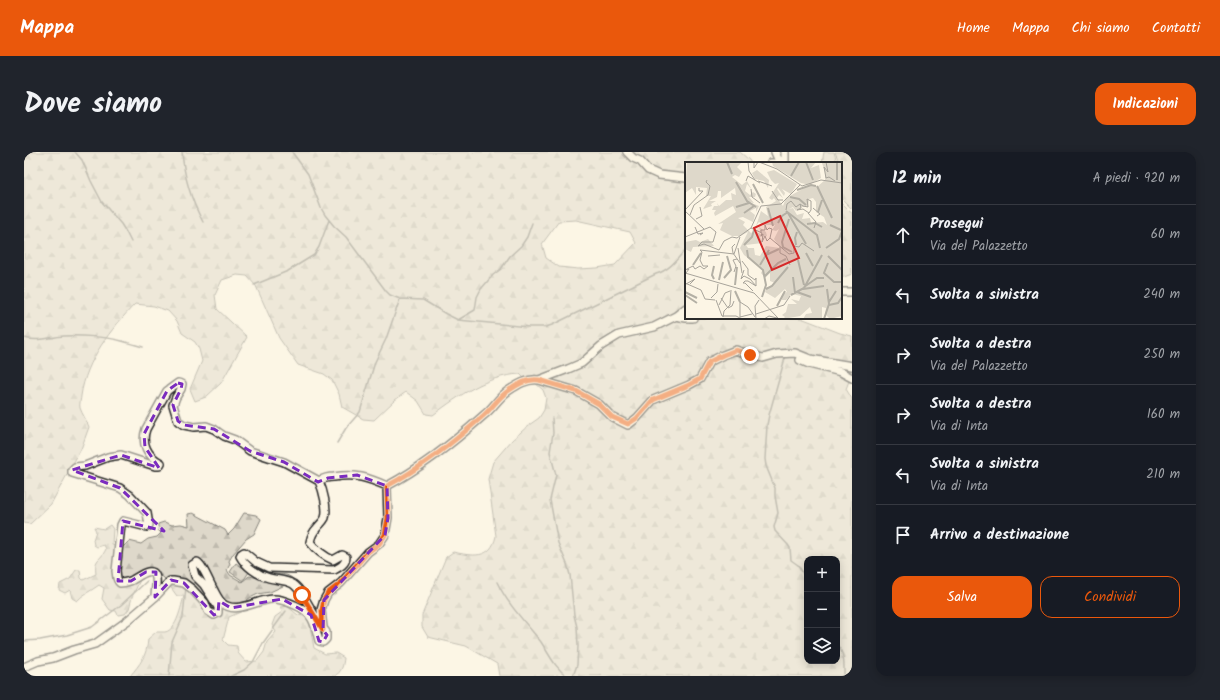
<!DOCTYPE html>
<html lang="it">
<meta charset="utf-8">
<style>
:root{--surface:#171b24;--page:#20242c;--text:#f1f3f6;--muted:#9ea1a6;--line:#363941;--accent:#ea580c}
body{margin:0;font-family:Kalam,sans-serif;background:var(--page);color:var(--text)}
.controls{position:absolute;right:12px;bottom:12px;display:grid;overflow:hidden;border-radius:8px;box-shadow:0 2px 10px #0003}
.controls button{width:36px;height:36px;display:grid;place-items:center;padding:0;border:0;border-bottom:1px solid var(--line);background:var(--surface);color:var(--text);font:20px sans-serif}
.stop{position:absolute;width:12px;height:12px;margin:-9px;border:3px solid #ea580c;border-radius:50%;background:#fff}
.stop.end{background:#ea580c;border-color:#fff;box-shadow:0 1px 4px #0008}
.list{margin:0;padding:0;list-style:none}
h2{display:flex;justify-content:space-between;align-items:center;height:52px;margin:0;padding:0 16px;font-size:17px}
h2 small{font-size:13px;font-weight:400;color:var(--muted)}
.list li{display:grid;grid-template-columns:26px 1fr auto;gap:12px;align-items:center;box-sizing:border-box;height:60px;padding:0 16px;border-top:1px solid var(--line)}
.list b{display:block;font-size:15px;white-space:nowrap}
.list p{margin:0;font-size:13px;white-space:nowrap;color:var(--muted)}
.list em{font-size:13px;font-style:normal;color:var(--muted)}
.actions{display:flex;gap:8px;padding:12px 16px}
.actions a{flex:1;padding:9px 0;border:1px solid var(--accent);border-radius:12px;text-align:center;font-size:14px;color:var(--accent)}
.actions .main{background:var(--accent);color:#fff}
.icon{flex:none;width:22px;height:22px;fill:none;stroke:currentColor;stroke-width:2;stroke-linecap:round;stroke-linejoin:round}
.map{position:relative;flex:none;width:828px;height:524px;overflow:hidden;border-radius:12px}
header{display:flex;align-items:center;gap:24px;box-sizing:border-box;height:56px;padding:0 20px;background:var(--accent);color:#fff}
header strong{font-size:19px}
nav{display:flex;gap:22px;margin-inline-start:auto;font-size:14px}
.intro{display:flex;align-items:center;justify-content:space-between;box-sizing:border-box;height:96px;padding:0 24px}
h1{margin:0;font-size:28px}
.button{padding:10px 18px;border-radius:12px;background:var(--accent);color:#fff;font-size:14px;font-weight:700}
main{display:flex;gap:24px;padding:0 24px}
aside{flex:1;background:var(--surface);border-radius:12px;box-shadow:0 2px 10px #0003}
.map>svg:first-child{display:block}
.forest{fill:url(#forest-firs);stroke:#84827a;fill-rule:evenodd}
.cemetery{fill:url(#cemetery-stones);stroke:#84827a}
.lines{fill:none;stroke-linecap:round;stroke-linejoin:round}
.stream{stroke:#7d7b74;stroke-width:1.5}
.minor-casing{stroke:#2b2b2b;stroke-width:10}
.minor{stroke:#fcf5e5;stroke-width:7}
.route{stroke:#ea580c;stroke-width:5}
.marked{fill:none;stroke:#7b2cbf;stroke-width:3;stroke-dasharray:8 5;stroke-linejoin:round}
.inset-river{fill:none;stroke:#b4b0a5;stroke-width:2}
.inset-road{fill:none;stroke:#a8a49b;stroke-width:1}
.view{fill:#d62828;fill-opacity:0.15;stroke:#d62828;stroke-width:2}
.inset-edge{fill:none;stroke:#2b2b2b;stroke-width:2}
</style>
<header>
<strong>Mappa</strong>
<nav><a>Home</a><a>Mappa</a><a>Chi siamo</a><a>Contatti</a></nav>
</header>
<div class="intro"><h1>Dove siamo</h1><a class="button">Indicazioni</a></div>
<main>
<div class="map">
<svg width="828" height="524" viewBox="0 0 828 524">
<defs>
<pattern id="forest-firs" width="22" height="20" patternUnits="userSpaceOnUse"><rect width="22" height="20" fill="#ded8ca"/><path d="M5 1l3.5 6h-7zM16 11l3.5 6h-7z" fill="#bfbaae"/></pattern>
<pattern id="cemetery-stones" width="16" height="16" patternUnits="userSpaceOnUse"><rect width="16" height="16" fill="#ded8ca"/><path d="M2 7V4a2 2 0 0 1 4 0v3zM10 15v-3a2 2 0 0 1 4 0v3z" fill="#bfbaae"/></pattern>
</defs>
<rect width="100%" height="100%" fill="#fcf5e5"/>
<filter id="ink" filterUnits="userSpaceOnUse"><feTurbulence type="fractalNoise" baseFrequency=".025" numOctaves="2"/><feDisplacementMap in="SourceGraphic" scale="8" xChannelSelector="R" yChannelSelector="G"/><feConvolveMatrix kernelMatrix="1 2 1 2 8 2 1 2 1" color-interpolation-filters="sRGB"/></filter>
<g filter="url(#ink)">
<!-- forest -->
<path class="forest" d="M0,0H716L725,8L727,11H662V164L630,174L595,182L557,209L515,226L502,228L496,222C462,224 436,243 409,263L402,262L394,249L382,240L371,248L350,268L339,267L318,255L315,242L308,228L300,222L274,213L255,186L232,134L223,124L213,123L198,128L191,143L193,157L223,185L197,231L182,245L171,249L166,237L178,209L175,197L171,190L158,181L153,169L144,159L130,154L111,152C87,177 62,208 57,244C57,247 55,252 56,256C58,262 63,269 65,275L57,297L27,352L6,372L0,371ZM552,68L606,80L612,91L591,113L573,116L554,117L535,115L522,106L518,92L535,69Z
M800,0H810L812,7L811,11H798Z
M811,0H828V57L817,46V11H813L814,7Z
M817,51L825,59L828,61V122L817,126Z
M653,166L668,168L676,166H777L816,181L828,184V221L822,237L828,247V524H475L473,512L442,494L404,485L398,475V463L422,405L429,400C448,404 467,408 472,384L464,327L469,310L488,288L505,273L515,266L520,258L522,246L519,238L510,230L544,220L578,196L596,186ZM783,407H813V509H783Z
M169,361L201,378L204,383L210,377L220,361L232,363L237,367L230,382L222,387L209,402L205,409L206,412L203,418L206,423L218,430L225,424L235,426L241,419C244,420 248,422 251,422C259,423 262,421 269,427L259,434L246,440L234,442L224,447L221,458L205,465L199,488L204,493L213,494L214,501L222,510L233,509L240,500L243,490L252,480L248,473L251,465L258,460L256,455L263,454L274,463L280,464L285,469L290,496L301,502L312,501L320,506C319,514 318,519 311,524H106C116,512 123,504 124,487L132,480C135,480 138,480 141,480C153,478 157,454 160,444H153L140,426L126,415L117,426L108,445L105,457L101,462L94,463L92,459L86,458L78,447L80,436L75,433C67,439 59,442 53,449L48,446L46,438L41,441L35,438L36,432L46,427L52,418H56L57,426L59,428L72,422C70,405 76,410 82,397L80,393L73,395L70,393L69,388L72,379L70,375L80,377L86,373L89,377L88,392L99,395L105,389L117,392L124,387L133,385L137,381L134,378V372L140,370L148,373L157,372L165,374L164,362Z"/>
<!-- cemetery -->
<path class="cemetery" d="M212,411L225,420L219,429L206,420Z"/>
<g class="lines">
<!-- stream -->
<path class="stream" d="M51,0L58,8L67,29L78,50L97,72L102,80L107,90
M158,0C160,24 167,48 179,70
M268,0L284,22L297,56L301,63L310,74L322,85L362,139L366,143L376,147L399,148L422,162L434,168L505,175H522L528,173L632,122C646,118 653,107 662,97
M230,133L264,119L290,103L295,95L305,68
M434,168L451,158L453,145L457,137L469,123L477,117L486,104L497,94L503,85L508,71
M0,186C16,190 25,185 40,184C55,183 84,185 98,189C105,191 112,193 119,195
M761,206L745,263L743,273L741,307L742,314L751,336V344L754,361L750,375L751,379L764,393L766,396L767,408L774,413L783,428
M528,266L529,281L526,300L532,323L526,348L534,391L543,412L546,423L550,463L553,475L554,494L553,513L549,524
M313,291L322,276L336,260L351,210L362,187L376,147
M473,430C484,453 502,471 517,490C525,502 531,516 543,524
M0,489L16,488L43,483L68,475L97,453L123,429
M813,493C821,501 820,514 820,524
M145,524L148,490L159,465L162,435
M207,524L220,518L229,510L239,491L262,459"/>
<defs>
<path id="minor" d="M603,0L609,6L616,9L624,18L635,23L662,26
M751,0L754,7L759,11
M747,11H749
M761,11V0
M817,140H828
M652,164L662,166
M665,166H669
M776,208L785,212L817,220L828,226
M515,228L552,239L575,252L588,265L604,273L613,266L629,248L665,233L676,227L685,210L699,203L712,198L726,203L739,206L753,202L771,201L786,207L828,214
M131,445C131,439 133,431 132,426C129,411 112,427 106,429C103,430 99,431 96,431C92,428 93,424 92,419L97,373L99,369L123,375L125,373L123,361L106,343L96,336L48,321V318L51,315L61,314L84,305L97,303L131,314H135L137,311C123,304 117,291 122,277L143,239L154,231L158,232L157,237L152,245L149,253L154,269L160,273L170,275L182,274L190,277L200,284L211,288L226,299L260,310L295,329
M299,475L297,458L300,448L304,441L317,431L344,400L355,392L361,383L364,366L363,334
M0,515L14,509L29,506L50,498L71,492L103,469L131,445L146,429H149L160,431L168,437L181,451L184,459L190,463L194,461V455L180,433L171,424L168,413L173,410C181,414 189,442 198,451C212,463 232,448 248,447C257,446 263,450 271,453C288,460 291,471 295,489L299,490L302,487V480C291,469 281,440 269,432C262,428 253,428 245,426C234,423 221,414 216,404L217,402L220,400L232,410L245,416L310,418C316,415 322,412 322,405L318,403L309,408C301,405 291,397 286,390C287,385 289,380 293,376C295,373 299,370 301,366C304,357 299,338 295,329C300,326 304,325 310,325C331,321 344,326 363,334C399,315 430,290 460,263C469,256 475,245 484,239C493,233 504,226 515,228L544,217L558,211L577,194L595,183L630,175L652,164L662,156"/>
</defs>
<!-- minor casing -->
<use href="#minor" class="minor-casing"/>
<!-- minor -->
<use href="#minor" class="minor"/>
</g>
</g>
<g class="lines" filter="url(#ink)">
<!-- route -->
<path class="route" d="M278,443L299,478L298,458L300,448L304,441L317,431L344,400L355,392L361,383L364,366L363,334C399,315 430,290 460,263C468,256 475,245 484,239C492,233 504,226 515,228L552,239L575,252L588,265L604,272L613,266L629,248L665,233L676,227L685,210L699,203L712,198L726,203"/>
</g>
<!-- marked area -->
<path d="M0 0H828V524H0ZM154,231L158,232L157,237L149,253L154,269L160,273L190,277L226,299L260,310L294,330L304,326L333,323L363,334L364,366L361,383L300,448L299,478L303,483L299,490L295,489L287,463L258,447L207,456L195,449L194,461L190,463L160,431L147,428L131,445L132,420H122L107,429H94L99,369L140,379L96,336L48,318L97,303L135,316L121,295L120,282L143,239Z" fill="#fcf5e5" fill-opacity=".55" fill-rule="evenodd"/>
<path class="marked" d="M154,231L158,232L157,237L149,253L154,269L160,273L190,277L226,299L260,310L294,330L304,326L333,323L363,334L364,366L361,383L300,448L299,478L303,483L299,490L295,489L287,463L258,447L207,456L195,449L194,461L190,463L160,431L147,428L131,445L132,420H122L107,429H94L99,369L140,379L96,336L48,318L97,303L135,316L121,295L120,282L143,239Z"/>
<!-- overview -->
<g transform="translate(661 10)">
<rect width="157" height="157" fill="#fcf5e5"/>
<path d="M2,0H57L52,5L57,10L54,15L58,17L50,13L47,15L57,23L62,19L67,28L62,22L60,29L65,33L68,30L71,32L70,35H64L69,41L64,40L74,44L71,50V46L65,49L70,53L68,60L58,55L53,56L60,60L58,63L66,71L69,69L76,72L74,65L81,70L82,74L75,75L77,81L61,83L63,86H69L70,93L75,94L81,84L95,86L89,77L94,67L91,69L87,68L90,63H78L74,60L71,64L76,49L83,54L81,45L91,39L89,36L87,38L84,36L94,21L90,22L86,18L82,10L89,8L112,22L106,32L97,27L100,31L99,34L93,26L92,27L98,36L94,33L92,36L98,44L101,36L125,23L116,21L88,4L87,0H131L126,6L134,3L136,16L126,22L132,25L140,18V10L137,1L131,0H157V154L145,157L140,152L141,146L137,145V157H118L121,152L127,151L125,145L115,154L98,157L100,155L97,153L101,150L103,142H112L106,137L114,139L116,134L107,132L101,138H97V132L102,130L100,127L90,136L80,130L82,125H85L90,121L85,119V111L80,116L76,111L78,107L59,93L55,86L63,70L55,74H47L35,68L38,61L33,62L51,50L48,44L30,54L29,51L31,48H27L29,44H33L32,41L34,44L41,38H47L46,31L51,33L50,26L36,36V29H33L32,35L24,39H31L26,42L27,44L18,47L26,34H21L22,26L11,25V33L7,26L0,31ZM128,36L131,40V50L139,55L142,63L138,60L126,61L125,56L117,57L119,51L112,53L108,46L104,47L108,45L111,49L117,45H123L124,37ZM72,8L84,18L83,26L79,19L70,17L67,11ZM23,77L29,84L8,85L6,90L0,87V80L11,78L15,80Z" fill="#ded8ca" fill-rule="evenodd"/>
<path class="inset-river" d="M42,0L47,12M121,0L128,18M106,14L114,0M152,18V0M51,20L62,39L71,45M68,22L78,41M132,24L147,56M112,28L126,23L131,24M105,35L114,37L121,43M51,45L64,41M83,46L88,64M101,49L132,73L135,86M133,50L137,38M59,51L69,44M103,51L121,82M104,57L97,80L98,85L107,90M93,61L97,54L103,50M122,62L130,61L137,65M145,63L156,68M59,83L67,75L69,68M111,83L110,76L112,70M141,86L154,77L157,69M62,88L63,95L78,108L81,123L77,135M121,91L128,104M81,93L94,87M143,94L157,108M113,98L119,123M143,101L139,111L149,120H157M8,103L16,91M75,103L84,88M29,104L27,113L29,117M80,114L93,101L101,97M108,115L110,131M39,116L46,108L42,94M34,118L38,100M50,123L52,105M119,125L132,116H139M81,127L87,124L103,105M118,127L139,124M50,129L55,140M0,130L12,136M112,130L126,135M0,133L12,141M106,133L119,126L137,93M144,140L151,129M144,143L153,141L157,135M92,144L100,129M139,157L144,142L142,127"/>
<path class="inset-road" d="M63,0L64,9L70,18M69,0V6L73,0M74,0L92,7L117,24L136,18L157,21M141,0L143,10L139,5L141,16L144,15L150,19M61,19L63,14L75,21M73,19L87,24M66,27L67,35L75,41M87,29L93,38H98M128,46L135,52L132,54M0,48L18,29H14V26M101,48L102,42L106,39L111,45L115,42L118,44L123,45L122,37L126,39V48L124,51L118,47L112,48L116,46L115,42M0,49L19,67M123,51L131,60L129,66M5,53L9,43L23,33L25,24L21,20L22,18M11,57L17,54L15,45M10,65L13,72L18,71L15,73M66,66L77,71L76,74L78,72L77,80L80,74L82,79L85,76L104,92L109,91V84L114,85L117,81L129,89M76,70V68H80V63L82,68L84,66L87,67L85,76M0,75L25,65L31,70L28,80H17L13,84L19,82L34,88L39,79L47,75L52,76L66,66L76,44L96,42L115,23M50,82L47,85L48,91L55,101M95,85V91L101,94L105,103M53,86L57,111M23,94L35,93M57,99L63,107V113L70,118L71,116V124M59,108L56,117L59,114L65,117L71,124L63,119H60L58,121H60L68,129M49,110L51,104L48,98L52,97M0,111L69,131L93,156M1,111L4,107L0,108L8,104L10,107L15,104L19,107L23,104H18L15,98L17,90L15,88L49,92L55,75M0,121L16,128L20,137L30,138M1,122L10,117L5,122M26,136L32,130L33,122M36,136L43,146L47,144L49,139M31,138L37,154H51L57,157M34,143L40,131L45,129M71,152L99,143L105,134M38,155L39,149L45,143L46,128M55,155V140L63,145L70,155M55,155L67,152M71,157L70,144L74,138M79,157L84,154L92,156L89,157"/>
<path class="view" d="M95,54L114,96L87,108L69,66Z"/>
<rect width="157" height="157" class="inset-edge"/>
</g>
</svg>
<div class="controls">
<button>+</button>
<button>−</button>
<button><svg class="icon" aria-label="layers" viewBox="0 0 24 24"><path d="M12 4l9 5-9 5-9-5zM3 14l9 5 9-5"/></svg></button>
</div>
<div class="stop" style="left:278px;top:443px"></div>
<div class="stop end" style="left:726px;top:203px"></div>
</div>
<aside>
<h2>12 min<small>A piedi · 920 m</small></h2>
<ul class="list">
<li><svg class="icon" aria-label="ahead" viewBox="0 0 24 24"><path d="M12 20V5M6 11l6-6 6 6"/></svg><div><b>Prosegui</b><p>Via del Palazzetto</p></div><em>60 m</em></li>
<li><svg class="icon" aria-label="left" viewBox="0 0 24 24"><path d="M17 20v-9H6M10 6l-5 5 5 5"/></svg><div><b>Svolta a sinistra</b></div><em>240 m</em></li>
<li><svg class="icon" aria-label="right" viewBox="0 0 24 24"><path d="M7 20v-9h11M14 6l5 5-5 5"/></svg><div><b>Svolta a destra</b><p>Via del Palazzetto</p></div><em>250 m</em></li>
<li><svg class="icon" aria-label="right" viewBox="0 0 24 24"><path d="M7 20v-9h11M14 6l5 5-5 5"/></svg><div><b>Svolta a destra</b><p>Via di Inta</p></div><em>160 m</em></li>
<li><svg class="icon" aria-label="left" viewBox="0 0 24 24"><path d="M17 20v-9H6M10 6l-5 5 5 5"/></svg><div><b>Svolta a sinistra</b><p>Via di Inta</p></div><em>210 m</em></li>
<li><svg class="icon" aria-label="arrive" viewBox="0 0 24 24"><path d="M6 21V4h12l-3 4 3 4H6"/></svg><div><b>Arrivo a destinazione</b></div></li>
</ul>
<div class="actions"><a class="main">Salva</a><a>Condividi</a></div>
</aside>
</main>
